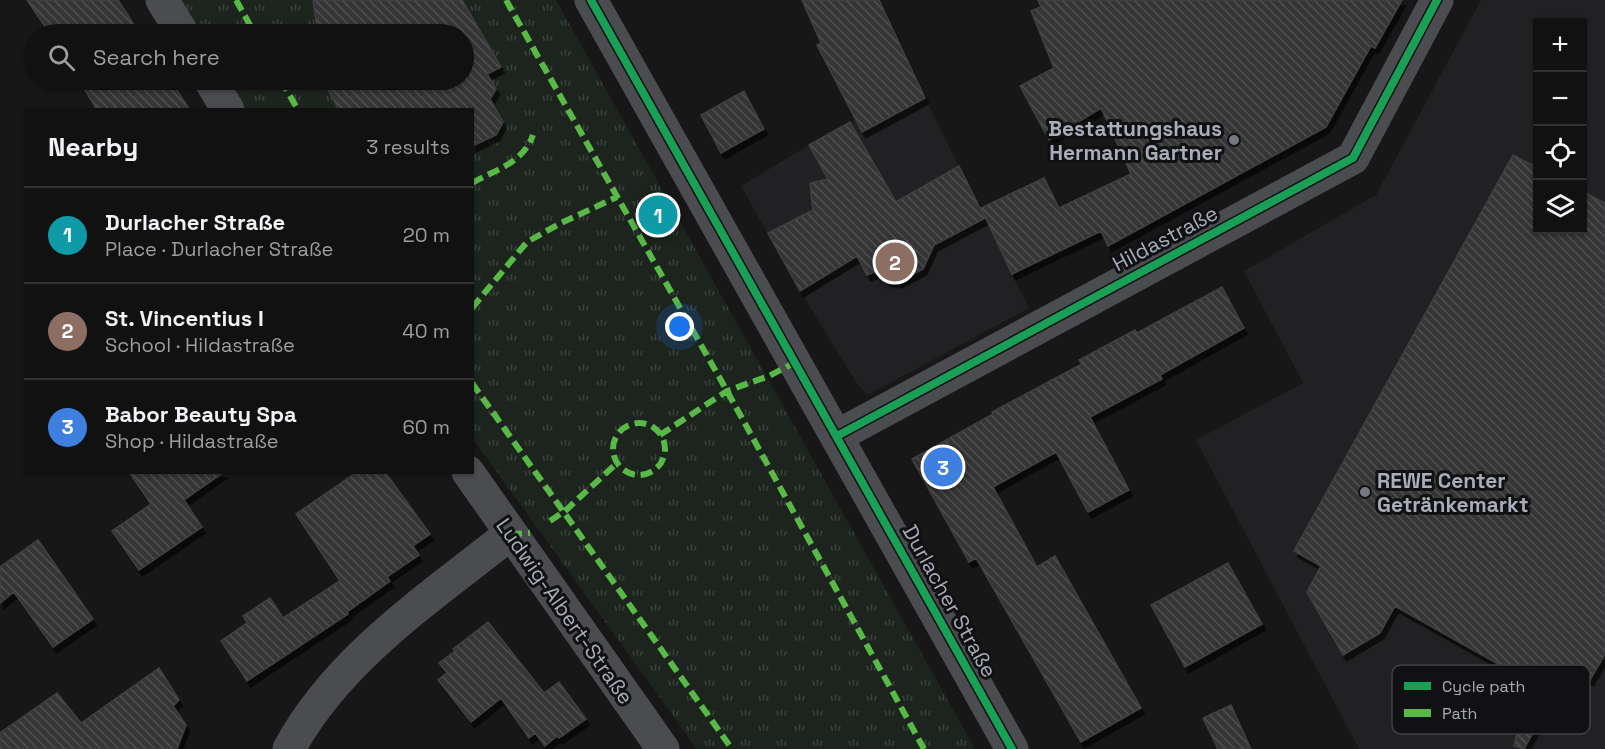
<!DOCTYPE html>
<meta charset="utf-8">
<style>
:root{--surface:#111;--page:#1a1a1a;--text:#f1f3f6;--muted:#9c9d9f;--line:#303131;--accent:#ea580c}
body{margin:0;font-family:"Space Grotesk",sans-serif;background:var(--page);color:var(--text)}
.controls{position:absolute;right:18px;top:18px;display:grid;overflow:hidden;border-radius:0px;box-shadow:0 2px 4px #0004}
.controls button{width:54px;height:54px;display:grid;place-items:center;padding:0;border:0;border-bottom:2px solid var(--line);background:var(--surface);color:var(--text);font:30px sans-serif}
.you{position:absolute;left:680px;top:327px;width:21px;height:21px;margin:-15px;border:4px solid #fff;border-radius:50%;background:#1a73e8;box-shadow:0 0 0 9px #1a73e833}
.badge{display:grid;place-items:center;width:39px;height:39px;border-radius:50%;background:var(--accent);color:#fff;font-size:20px;font-weight:700}
.pin{position:absolute;translate:-50% -50%;border:3px solid #fff;box-shadow:0 2px 6px #0006}
.list{margin:0;padding:0;list-style:none}
h2{display:flex;justify-content:space-between;align-items:center;height:78px;margin:0;padding:0 24px;font-size:26px}
h2 small{font-size:20px;font-weight:400;color:var(--muted)}
.list li{display:grid;grid-template-columns:39px 1fr auto;gap:18px;align-items:center;box-sizing:border-box;height:96px;padding:0 24px;border-top:2px solid var(--line)}
.list b{display:block;font-size:22px;white-space:nowrap}
.list p{margin:0;font-size:20px;white-space:nowrap;color:var(--muted)}
.list em{font-size:20px;font-style:normal;color:var(--muted)}
.icon{flex:none;width:33px;height:33px;fill:none;stroke:currentColor;stroke-width:2;stroke-linecap:round;stroke-linejoin:round}
.map{position:relative;flex:none;width:1605px;height:749px;overflow:hidden}
.search{position:absolute;background:var(--surface);box-shadow:0 2px 4px #0004;left:24px;top:24px;width:450px;height:66px;display:flex;align-items:center;gap:15px;box-sizing:border-box;padding:0 21px;border-radius:33px;color:var(--muted);font-size:22px}
.panel{position:absolute;background:var(--surface);box-shadow:0 2px 4px #0004;left:24px;top:108px;width:450px;height:366px;border-radius:0px}
.map>svg:first-child{display:block}
.built{fill:#212123;fill-rule:evenodd}
.grass{fill:url(#grass-tufts)}
.building{fill:url(#building-back-hatch);stroke:#3f4043;stroke-width:1.5;filter:url(#shadow)}
.lines{fill:none;stroke-linecap:round;stroke-linejoin:round}
.minor{stroke:#4b4c50;stroke-width:33}
.quiet{stroke:#58b947;stroke-width:6;stroke-dasharray:12 6;stroke-linecap:butt}
.cycleway-casing{stroke:#111113;stroke-width:11}
.cycleway{stroke:#1a9f57;stroke-width:8}
.poi-dot{fill:#757880;stroke:#111113;stroke-width:2}
.labels{text-anchor:middle;dominant-baseline:central;stroke-width:6;stroke-linejoin:round;paint-order:stroke}
.poi-label{font-size:21px;font-weight:bold;fill:#a8adb8;stroke:#111113;text-anchor:end}
.street-label{font-size:21px;fill:#a8adb8;stroke:#111113}
.key{fill:#111113;stroke:#3e4045;stroke-width:1.5}
.key-label{font-size:16px;fill:#a8adb8}
</style>
<div class="map">
<svg width="1605" height="749" viewBox="0 0 1605 749">
<defs>
<pattern id="grass-tufts" width="24" height="20" patternUnits="userSpaceOnUse" patternTransform="scale(1.5)"><rect width="24" height="20" fill="#1d241e"/><path d="M3 7l-1-3M5 7V3M7 7l1-3M15 17l-1-3M17 17v-4M19 17l1-3" fill="none" stroke="#3b413d"/></pattern>
<pattern id="building-back-hatch" width="6" height="6" patternUnits="userSpaceOnUse" patternTransform="scale(1.5)"><rect width="6" height="6" fill="#353536"/><path d="M-1 5l2 2M0 0l6 6M5-1l2 2" fill="none" stroke="#4f5051"/></pattern>
<filter id="shadow"><feDropShadow dx="3.5" dy="6" stdDeviation="0" flood-color="#0009"/></filter>
</defs>
<rect width="100%" height="100%" fill="#171717"/>
<!-- built -->
<path class="built" d="M1481,0H1605V749H1359L1196,440L1303,383L1244,271L1376,195ZM1538,22H1582V230H1538Z
M919,86L1029,308L868,395L858,385L800,291L741,186L809,145Z"/>
<!-- grass -->
<path class="grass" d="M180,0H556L975,749H697L473,439L472,110L244,109L226,80H464V34H200Z"/>
<!-- building -->
<path class="building" d="M27,0H118L140,34H50Z
M313,0H462L501,67L487,74L496,89L490,99L503,122L496,135L472,146V110H339L326,86L328,84L326,80H464V34H318Z
M802,0H879L925,98L862,132L817,45L821,43Z
M1038,0H1402L1375,48L1371,46L1326,127L1108,246L1101,231L1012,274L981,208L1044,178L1059,208L1131,174L1101,108L1049,140L1020,86L1054,68L1031,11L1041,7Z
M79,80H170L190,110H97Z
M744,91L764,129L721,153L701,115Z
M850,122L896,202L959,166L985,218L934,245L923,269L898,282L887,280L880,270L867,275L857,256L800,291L768,233L813,210L810,183L828,179L809,145Z
M1513,155L1538,168V230H1582V191L1605,203V654L1590,680L1568,668L1524,749L1514,746L1530,682L1395,606L1380,633L1343,655L1307,592L1321,566L1294,551Z
M1222,287L1244,328L1160,375L1162,379L1090,417L1129,490L1088,512L1056,452L993,487L1037,567L1055,556L1141,708L1081,742L976,558L969,562L912,459L993,414L992,412L1082,364L1079,360L1135,330L1137,333Z
M129,472H224L184,500L202,527L139,570L112,531L151,504Z
M357,472H385L430,534L413,546L419,555L387,577L390,581L347,612L348,614L247,681L221,641L247,623L243,616L270,598L283,618L340,581L296,514Z
M38,540L93,619L53,647L14,592L0,603V567Z
M1228,563L1262,624L1185,667L1151,605Z
M488,622L544,693L559,682L586,719L559,738L557,736L545,746L535,733L529,738L501,698L471,722L438,680L447,673L439,663L455,651L453,649Z
M159,668L179,700L173,706L186,725L177,749H0V733L57,693L81,723Z
M1231,705L1251,749H1218L1203,718Z"/>
<g class="lines">
<!-- minor -->
<path class="minor" d="M162,0L183,34
M591,0L1012,749
M210,80L228,110
M837,436L1353,158L1437,0
M468,472L663,749
M289,749C339,657 430,598 510,534"/>
<!-- quiet -->
<path class="quiet" d="M236,0L255,34
M506,0L727,391L924,749
M281,80L298,110
M472,183C497,169 523,163 533,135
M472,308L527,242L561,223L617,197
M472,383L732,749
M613 449a26 26 0 1 1 52 0a26 26 0 1 1-52 0Z
M660,435L727,391L769,376L796,362
M550,521L565,511L617,463
M510,534L530,533"/>
<defs>
<path id="cycleway" d="M591,0L1012,749
M837,436L1353,158L1437,0"/>
</defs>
<!-- cycleway casing -->
<use href="#cycleway" class="cycleway-casing"/>
<!-- cycleway -->
<use href="#cycleway" class="cycleway"/>
</g>
<!-- markers -->
<g class="poi-dot">
<circle cx="1234" cy="140" r="6"/>
<circle cx="1365" cy="492" r="6"/>
</g>
<g class="labels">
<!-- poi labels -->
<g class="poi-label">
<text x="1222" y="128">Bestattungshaus<tspan x="1222" dy="24">Hermann Gartner</tspan></text>
<text x="1377" y="480" text-anchor="start">REWE Center<tspan x="1377" dy="24">Getränkemarkt</tspan></text>
</g>
<!-- street labels -->
<g class="street-label">
<text transform="translate(1165 238) rotate(-28)">Hildastraße</text>
<text transform="translate(950 601) rotate(61)">Durlacher Straße</text>
<text transform="translate(565 611) rotate(55)">Ludwig-Albert-Straße</text>
</g>
</g>
<!-- legend -->
<rect x="1392" y="665" width="198" height="69" rx="9" class="key"/>
<rect x="1404" y="682" width="27" height="8" fill="#1a9f57"/>
<rect x="1404" y="709" width="27" height="8" fill="#58b947"/>
<g class="key-label">
<text x="1442" y="692">Cycle path</text>
<text x="1442" y="719">Path</text>
</g>
</svg>
<div class="controls">
<button>+</button>
<button>−</button>
<button><svg class="icon" aria-label="locate" viewBox="0 0 24 24"><circle cx="12" cy="12" r="6"/><path d="M12 2v4M12 18v4M2 12h4M18 12h4"/></svg></button>
<button><svg class="icon" aria-label="layers" viewBox="0 0 24 24"><path d="M12 4l9 5-9 5-9-5zM3 14l9 5 9-5"/></svg></button>
</div>
<div class="you"></div>
<div class="pin badge" style="left:658px;top:215px;background:#0f9aa8">1</div>
<div class="pin badge" style="left:895px;top:262px;background:#8d6e63">2</div>
<div class="pin badge" style="left:943px;top:467px;background:#3f7fe0">3</div>
<div class="search"><svg class="icon" aria-label="search" viewBox="0 0 24 24"><circle cx="10" cy="10" r="6"/><path d="M15 15l6 6"/></svg>Search here</div>
<section class="panel">
<h2>Nearby<small>3 results</small></h2>
<ul class="list">
<li><span class="badge" style="background:#0f9aa8">1</span><div><b>Durlacher Straße</b><p>Place · Durlacher Straße</p></div><em>20 m</em></li>
<li><span class="badge" style="background:#8d6e63">2</span><div><b>St. Vincentius I</b><p>School · Hildastraße</p></div><em>40 m</em></li>
<li><span class="badge" style="background:#3f7fe0">3</span><div><b>Babor Beauty Spa</b><p>Shop · Hildastraße</p></div><em>60 m</em></li>
</ul>
</section>
</div>
